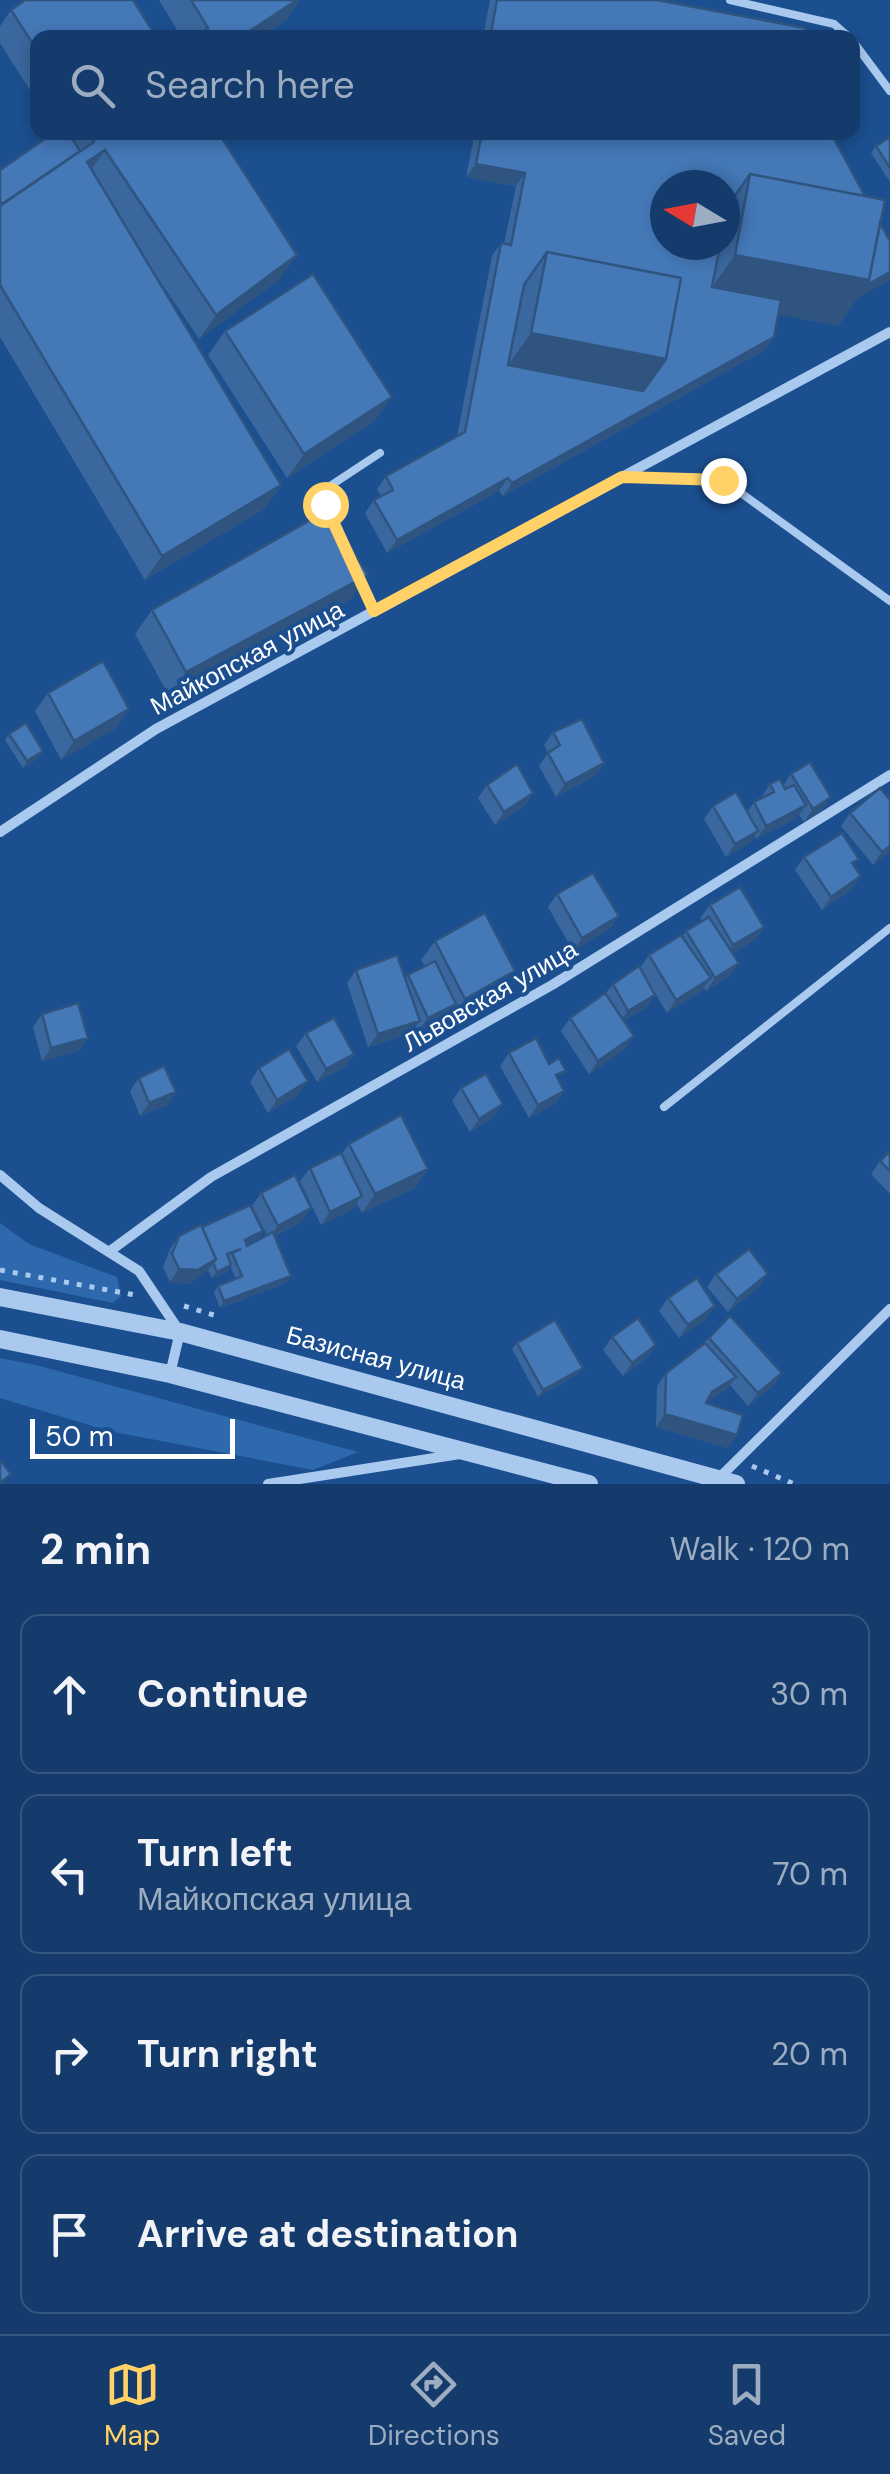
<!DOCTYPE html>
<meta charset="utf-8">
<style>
:root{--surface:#143b6b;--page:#214673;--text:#f1f3f6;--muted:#9dadc1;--line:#33557e;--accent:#ffd166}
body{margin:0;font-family:"DM Sans",sans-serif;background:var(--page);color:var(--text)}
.compass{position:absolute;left:650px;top:170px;width:90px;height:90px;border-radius:50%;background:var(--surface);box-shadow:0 5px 15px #0003;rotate:280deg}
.scale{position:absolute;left:30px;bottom:25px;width:205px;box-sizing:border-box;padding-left:10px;border:5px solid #fff;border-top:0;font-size:28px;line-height:35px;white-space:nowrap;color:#fff;-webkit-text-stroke:8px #1b4f8f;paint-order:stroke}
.stop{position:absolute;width:30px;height:30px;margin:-22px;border:8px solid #ffd166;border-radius:50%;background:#fff}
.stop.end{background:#ffd166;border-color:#fff;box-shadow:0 2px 10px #0008}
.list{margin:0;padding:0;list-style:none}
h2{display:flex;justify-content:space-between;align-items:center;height:130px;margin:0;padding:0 40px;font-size:42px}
h2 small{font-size:32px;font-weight:400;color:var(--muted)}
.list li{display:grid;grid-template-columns:65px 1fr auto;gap:30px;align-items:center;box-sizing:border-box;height:160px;margin:0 20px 20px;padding:0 20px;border:2px solid var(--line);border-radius:20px}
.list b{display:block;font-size:38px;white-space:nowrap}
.list p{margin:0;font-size:32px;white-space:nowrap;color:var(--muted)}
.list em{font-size:32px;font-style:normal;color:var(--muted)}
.icon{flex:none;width:55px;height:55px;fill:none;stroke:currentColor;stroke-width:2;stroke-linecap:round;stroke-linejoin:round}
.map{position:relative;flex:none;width:890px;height:1484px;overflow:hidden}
.search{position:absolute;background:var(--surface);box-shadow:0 5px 15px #0003;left:30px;right:30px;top:30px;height:110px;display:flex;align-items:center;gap:25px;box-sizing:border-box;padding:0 35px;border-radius:20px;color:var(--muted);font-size:38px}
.sheet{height:850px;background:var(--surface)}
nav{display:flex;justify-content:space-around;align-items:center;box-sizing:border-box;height:140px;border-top:2px solid var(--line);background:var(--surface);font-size:28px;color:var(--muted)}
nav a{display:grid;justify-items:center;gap:5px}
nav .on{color:var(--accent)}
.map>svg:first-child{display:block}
.grass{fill:#2e69ad}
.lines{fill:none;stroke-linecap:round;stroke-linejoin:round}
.path{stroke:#a9c9ee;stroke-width:5;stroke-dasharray:5 8;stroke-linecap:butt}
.service{stroke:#a9c9ee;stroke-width:8}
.minor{stroke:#a9c9ee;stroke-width:10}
.tertiary{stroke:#a9c9ee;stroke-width:18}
.wall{fill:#3a679d;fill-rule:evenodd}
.shaded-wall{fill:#305480}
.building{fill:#4478b7;stroke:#305480;stroke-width:2.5;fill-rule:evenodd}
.route{stroke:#ffd166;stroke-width:12}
.labels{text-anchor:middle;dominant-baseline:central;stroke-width:8;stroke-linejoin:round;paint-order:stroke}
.street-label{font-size:25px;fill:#fff;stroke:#1b4f8f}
</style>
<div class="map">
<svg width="890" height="1484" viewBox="0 0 890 1484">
<rect width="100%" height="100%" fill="#1b4f8f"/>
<!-- grass -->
<path class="grass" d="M0,1223L29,1244L117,1277L121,1296L113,1303L0,1280Z
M0,1358L36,1365L358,1452L313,1470L109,1431L0,1398Z"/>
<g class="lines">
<!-- path -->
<path class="path" d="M0,1270L135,1295
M184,1306L217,1316
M752,1466L794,1484"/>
<!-- service -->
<path class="service" d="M730,0L834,24L850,38
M852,40L890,91
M622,477L723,480L890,601
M328,518L325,504L330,486L380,453
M359,579L375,611
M664,1107L890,928"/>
<!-- minor -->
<path class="minor" d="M0,832L156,729L890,332
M0,1175L39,1208L139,1271L180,1332L170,1374
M110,1251L211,1177L552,985L890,775
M720,1477L890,1309
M268,1484L460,1454"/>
<!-- tertiary -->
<path class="tertiary" d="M0,1297L180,1332L736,1484
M0,1339L170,1374L589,1484"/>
</g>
<!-- wall -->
<path class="wall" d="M159,0H300L286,20L260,38H182Z
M490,0H657L804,38H483Z
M11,10L38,38V103L0,43V26Z
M55,132H218L280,279L199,339L149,265L281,485L264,509L145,580L0,337V170Z
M475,132H811L856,299L838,326L778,314L774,337L765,350L503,496L499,491L387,553L365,513L374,500L381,496L377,489L386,476L457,436L492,256L501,243L504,244L516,186L466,177ZM725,185V245H665Z
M890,137V182L871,153L876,146Z
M225,331L375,421L287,478L208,355Z
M351,599L169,696L135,634L152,610Z
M48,693L129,709L116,728L61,760L35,711Z
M553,732L595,776L556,797L539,766L548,753L544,745Z
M9,734L43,751L38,758L23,768L5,740Z
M791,774L822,810L804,822L799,815L797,818L756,839L755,835L749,844L726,857L704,819L713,806L747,812L754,802L761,798L770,784L783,786Z
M487,785L533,793L524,806L495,825L478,798Z
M890,800V852L873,865L841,826L850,813Z
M804,857L854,866L861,876L852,889L822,910L795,870Z
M557,894L610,929L573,951L548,907Z
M710,905L764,927L755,940L733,953L730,976L706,991L704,988L701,991L667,1013L642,971L655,995L646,1008L623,1021L625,1049L589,1074L561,1031L570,1018L605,994L613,984L640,968L649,955L682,937L686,931L702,921L700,918Z
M435,941L515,971L501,990L452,1018L449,1013L446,1017L418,1031L416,1026L410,1034L368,1047L347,983L356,970L405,979L408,975L425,966L421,960Z
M42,1014L88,1038L79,1051L42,1061L33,1027Z
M306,1033L345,1067L317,1082L296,1046Z
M509,1053L559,1080L564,1091L555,1104L529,1118L500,1066Z
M259,1068L299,1094L268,1113L250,1082Z
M139,1078L176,1092L167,1105L140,1116L130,1091Z
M461,1088L503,1104L494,1117L470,1132L452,1101Z
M349,1144L428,1169L415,1188L362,1213L357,1204L353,1209L321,1225L300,1181L310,1168L341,1155Z
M890,1151V1194L871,1174L880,1161Z
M261,1193L311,1208L302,1221L275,1236L286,1283L220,1308L214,1293L218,1286L236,1279L230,1266L227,1272L212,1278L208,1270L189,1284L170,1282L163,1267L170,1249L179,1236L202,1227L263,1231L258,1238L246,1244L247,1246L267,1235L252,1206Z
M716,1274H768L759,1287L728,1312L707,1287Z
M668,1298L715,1306L706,1319L679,1338L659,1311Z
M612,1337L656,1345L647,1358L623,1376L603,1350Z
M709,1338L782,1373L773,1386L748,1406L730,1385L726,1390L707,1402L728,1448L656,1427L657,1386L666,1373Z
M517,1343L583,1368L578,1374L538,1397L512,1349Z"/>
<!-- shaded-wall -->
<path class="shaded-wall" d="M297,0H300L286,20L260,38H239Z
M105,150L88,174L87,162Z
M476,164L525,173L516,186L466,177Z
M297,255L280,279L199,339L216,315Z
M735,255L890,272V280L856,299L838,326L703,300Z
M531,333L666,359L634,404L499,378Z
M774,337L765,350L503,496L512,483Z
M392,397L375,421L287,478L304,454Z
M508,478L499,491L387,553L397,540Z
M281,485L264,509L145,580L162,556Z
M368,575L351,599L169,696L186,672Z
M129,709L116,728L61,760L74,741Z
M43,751L38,758L23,768L27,761Z
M604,763L595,776L556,797L565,784Z
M533,793L524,806L495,825L504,812Z
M831,797L822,810L804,822L813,809Z
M806,805L797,818L756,839L766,826Z
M758,831L749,844L726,857L735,844Z
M890,846V852L873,865L882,852Z
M861,876L852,889L822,910L831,897Z
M619,916L610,929L573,951L582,938Z
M764,927L755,940L724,958L733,945Z
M739,963L730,976L706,991L715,978Z
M515,971L501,990L452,1018L465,999Z
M711,978L701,991L667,1013L676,1000Z
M655,995L646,1008L618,1024L628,1011Z
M456,1004L446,1017L418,1031L428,1018Z
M420,1021L410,1034L368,1047L378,1034Z
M634,1036L625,1049L589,1074L598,1061Z
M88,1038L79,1051L42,1061L51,1048Z
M354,1054L345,1067L317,1082L326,1069Z
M308,1081L299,1094L268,1113L277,1100Z
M564,1091L555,1104L529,1118L538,1105Z
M176,1092L167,1105L140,1116L149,1103Z
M503,1104L494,1117L470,1132L479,1119Z
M428,1169L415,1188L362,1213L375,1194Z
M362,1196L353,1209L321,1225L330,1212Z
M311,1208L302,1221L268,1239L278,1226Z
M263,1231L258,1238L240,1247L245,1240Z
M216,1259L207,1272L189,1284L170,1282L179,1269Z
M231,1265L227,1272L212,1278L217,1272Z
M768,1274L759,1287L728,1312L737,1299Z
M291,1276L286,1283L220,1308L224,1301Z
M715,1306L706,1319L679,1338L688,1325Z
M656,1345L647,1358L623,1376L632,1363Z
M583,1368L578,1374L538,1397L543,1390Z
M782,1373L773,1386L748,1406L758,1393Z
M736,1377L726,1390L703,1405L712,1392Z
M665,1414L737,1435L728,1448L656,1427Z"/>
<!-- building -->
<path class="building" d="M25,0H133L157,38H38V52L11,10Z
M191,0H297L239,38H192L208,28Z
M497,0H657L805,28L804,38H490Z
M55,132H68L80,151L2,204L0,201V170Z
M88,132H218L297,255L216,315L105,150L87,162L281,485L162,556L0,285V206L94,142Z
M482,132H811L833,137L865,196L750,174L728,206L725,221V185H665V245H720L712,287L781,300L774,337L512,483L508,478L397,540L374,500L393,490L386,476L465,432L501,243L511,245L525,173L476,164ZM547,252L681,278L666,359L643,391L508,365L524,285Z
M890,137V168L876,146Z
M750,174L885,200L869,280L735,255Z
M880,223L890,241V272L865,286L869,280Z
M547,252L681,278L666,359L531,333Z
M313,274L392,397L304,454L225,331Z
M328,510L368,575L186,672L152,610Z
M103,661L129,709L74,741L48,693Z
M582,719L604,763L565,784L548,753L560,745L553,732Z
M26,723L43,751L27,761L9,734Z
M810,762L831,797L813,809L791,774Z
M517,764L533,793L504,812L487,785Z
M780,779L785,789L794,785L806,805L766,826L754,802L774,792L770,784Z
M880,788L890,800V846L882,852L850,813Z
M736,792L758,831L735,844L713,806Z
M842,833L859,859L852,863L861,876L831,897L804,857Z
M593,873L619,916L582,938L557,894Z
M740,887L764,927L733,945L710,905Z
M485,913L515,971L465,999L435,941Z
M709,917L739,963L715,978L686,931Z
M681,935L711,978L676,1000L649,955Z
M397,955L420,1021L378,1034L356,970Z
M435,961L456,1004L428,1018L408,975Z
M639,966L655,995L628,1011L613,984Z
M605,993L634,1036L598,1061L570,1018Z
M78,1003L88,1038L51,1048L42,1014Z
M334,1018L354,1054L326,1069L306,1033Z
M536,1038L549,1064L559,1058L566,1071L556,1075L564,1091L538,1105L509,1053Z
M289,1049L308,1081L277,1100L259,1068Z
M164,1066L176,1092L149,1103L139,1078Z
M486,1074L503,1104L479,1119L461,1088Z
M401,1115L428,1169L375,1194L349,1144Z
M890,1151V1171L880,1161Z
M341,1153L362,1196L330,1212L310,1168Z
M295,1175L311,1208L278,1226L261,1193Z
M250,1205L263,1231L245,1240L247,1246L273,1232L291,1276L224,1301L218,1286L242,1276L232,1253L241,1249L227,1254L231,1265L217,1272L213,1263L216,1259L202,1227Z
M201,1225L216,1259L198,1270L179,1269L172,1254L179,1236Z
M749,1249L768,1274L737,1299L716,1274Z
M697,1278L715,1306L688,1325L668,1298Z
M730,1316L782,1373L758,1393L709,1338Z
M638,1318L656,1345L632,1363L612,1337Z
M555,1320L583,1368L543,1390L517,1343Z
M705,1343L736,1377L712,1392L706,1403L743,1415L737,1435L665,1414L666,1373Z
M0,1460L11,1474L0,1483Z"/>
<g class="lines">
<!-- route -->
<path class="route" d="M325,504L374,611L622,477L723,480"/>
</g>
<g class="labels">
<!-- street labels -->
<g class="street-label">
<text transform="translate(247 658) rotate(-28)">Майкопская улица</text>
<text transform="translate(490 996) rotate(-30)">Львовская улица</text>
<text transform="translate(376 1358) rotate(15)">Базисная улица</text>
</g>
</g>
</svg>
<svg class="compass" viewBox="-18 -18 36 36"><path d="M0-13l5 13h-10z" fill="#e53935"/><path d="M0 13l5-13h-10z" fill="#9dadc1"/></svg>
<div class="scale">50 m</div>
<div class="stop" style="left:325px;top:504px"></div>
<div class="stop end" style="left:723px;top:480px"></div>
<div class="search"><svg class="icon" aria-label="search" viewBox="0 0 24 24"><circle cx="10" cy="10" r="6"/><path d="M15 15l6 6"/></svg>Search here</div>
</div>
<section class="sheet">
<h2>2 min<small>Walk · 120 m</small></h2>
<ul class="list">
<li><svg class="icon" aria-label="ahead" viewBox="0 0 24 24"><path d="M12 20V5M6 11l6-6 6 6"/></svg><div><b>Continue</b></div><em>30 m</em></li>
<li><svg class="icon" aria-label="left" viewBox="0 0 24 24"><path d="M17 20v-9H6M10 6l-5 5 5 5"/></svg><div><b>Turn left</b><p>Майкопская улица</p></div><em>70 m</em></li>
<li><svg class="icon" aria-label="right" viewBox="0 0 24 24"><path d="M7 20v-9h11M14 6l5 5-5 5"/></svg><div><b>Turn right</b></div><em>20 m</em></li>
<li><svg class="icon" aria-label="arrive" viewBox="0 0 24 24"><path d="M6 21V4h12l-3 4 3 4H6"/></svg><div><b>Arrive at destination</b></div></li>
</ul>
</section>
<nav>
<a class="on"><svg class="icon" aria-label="map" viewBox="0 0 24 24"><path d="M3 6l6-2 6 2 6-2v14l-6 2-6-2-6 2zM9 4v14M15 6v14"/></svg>Map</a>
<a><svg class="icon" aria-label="directions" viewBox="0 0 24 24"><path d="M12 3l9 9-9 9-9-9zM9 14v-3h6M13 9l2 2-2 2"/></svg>Directions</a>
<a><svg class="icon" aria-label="saved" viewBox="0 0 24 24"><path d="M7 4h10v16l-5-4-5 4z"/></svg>Saved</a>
</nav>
